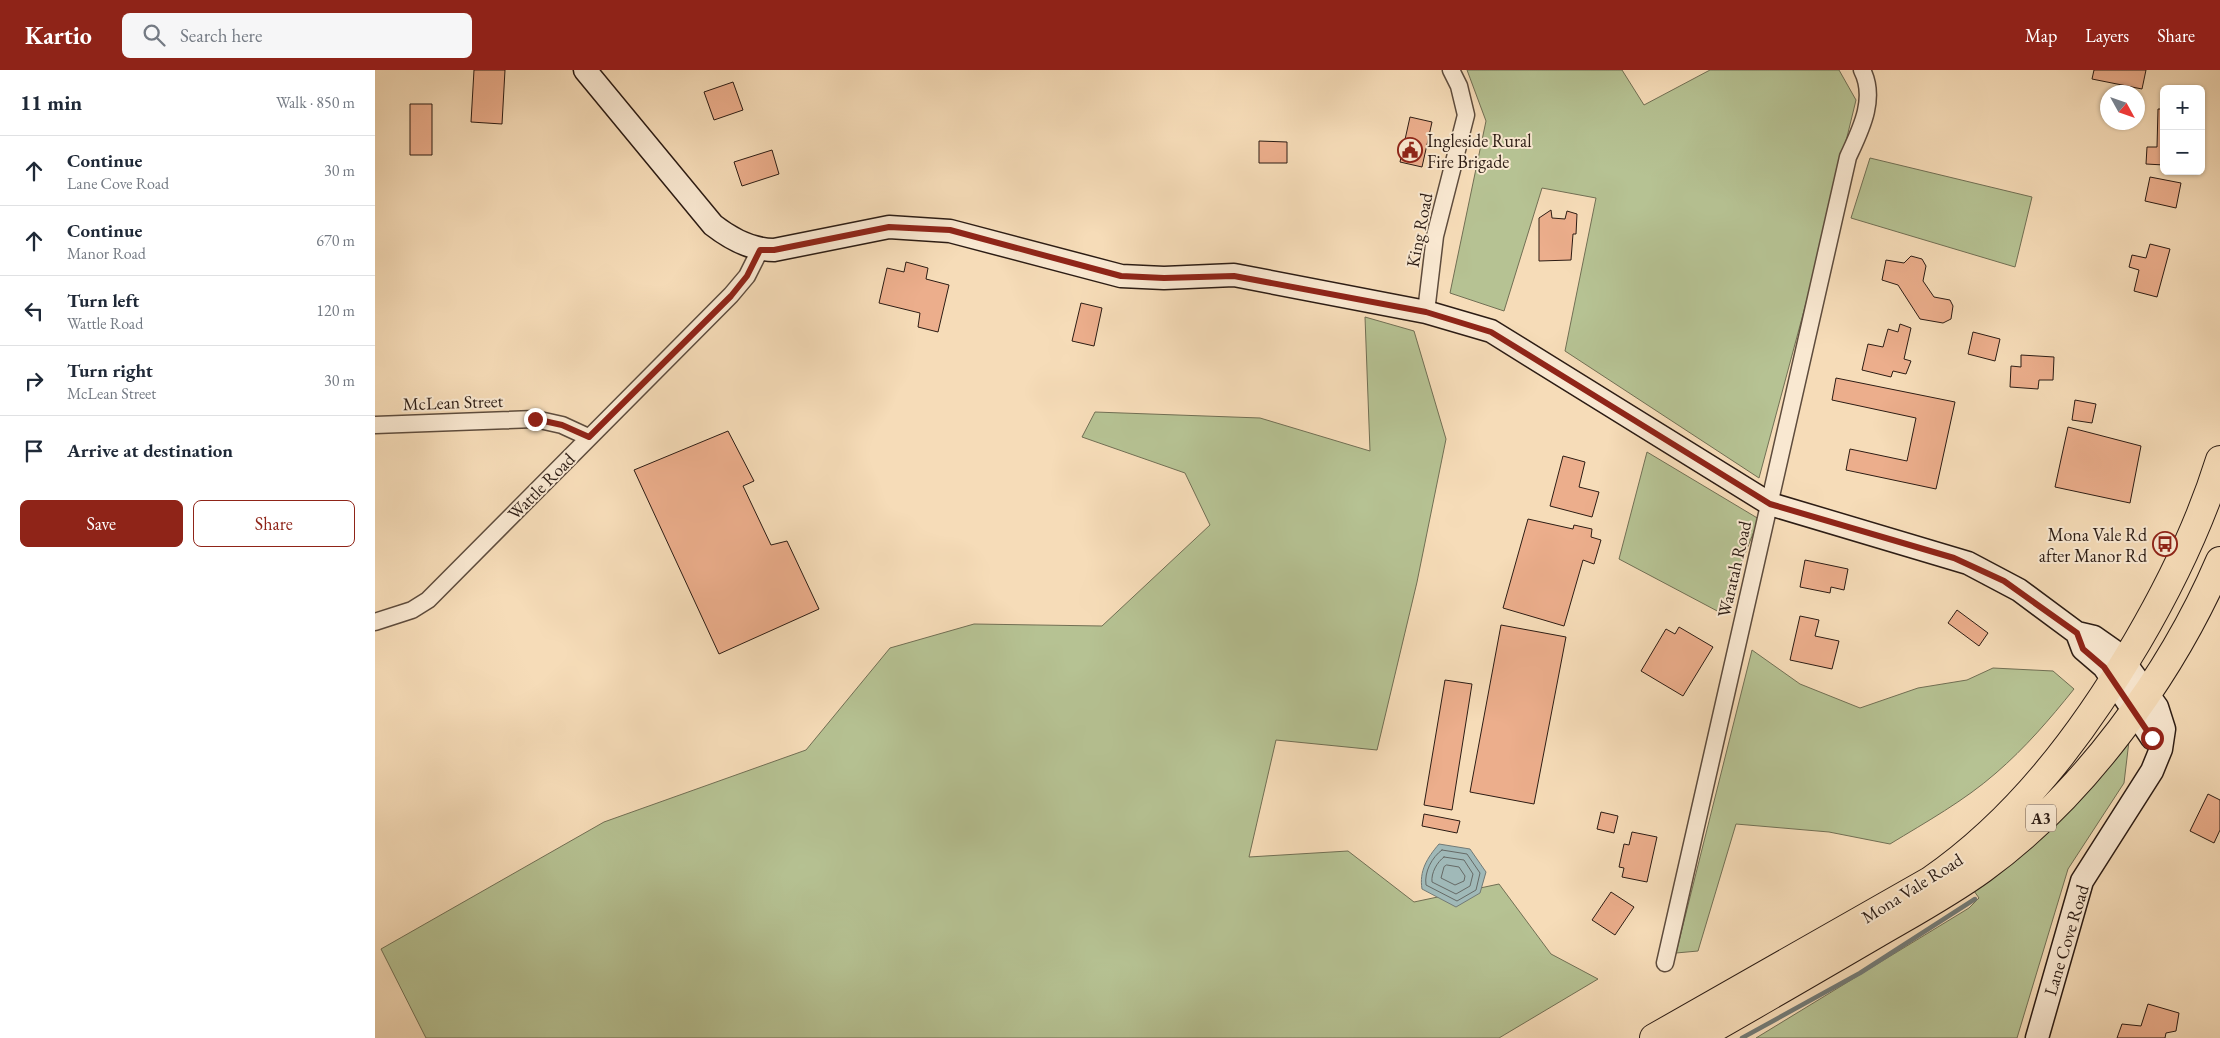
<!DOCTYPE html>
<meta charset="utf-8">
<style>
:root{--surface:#fff;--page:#f6f6f7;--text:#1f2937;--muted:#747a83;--line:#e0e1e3;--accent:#8f2418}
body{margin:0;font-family:"EB Garamond",serif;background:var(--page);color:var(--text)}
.controls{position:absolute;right:15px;top:15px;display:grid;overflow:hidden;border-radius:8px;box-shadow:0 1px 4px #0004}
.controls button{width:45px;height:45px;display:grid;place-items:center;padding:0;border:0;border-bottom:1px solid var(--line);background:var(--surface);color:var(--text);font:25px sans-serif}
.compass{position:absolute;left:1725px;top:15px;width:45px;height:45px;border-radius:50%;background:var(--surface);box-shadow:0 1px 4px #0004;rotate:130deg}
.stop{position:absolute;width:15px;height:15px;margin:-11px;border:4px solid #8f2418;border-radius:50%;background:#fff}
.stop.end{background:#8f2418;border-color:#fff;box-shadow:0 1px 5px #0008}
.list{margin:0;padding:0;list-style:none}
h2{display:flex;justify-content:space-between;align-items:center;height:65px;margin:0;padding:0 20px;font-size:21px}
h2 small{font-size:16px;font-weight:400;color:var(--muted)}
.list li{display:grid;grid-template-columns:32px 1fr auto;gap:15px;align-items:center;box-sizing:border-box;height:70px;padding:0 20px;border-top:1px solid var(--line)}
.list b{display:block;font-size:19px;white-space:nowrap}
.list p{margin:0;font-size:16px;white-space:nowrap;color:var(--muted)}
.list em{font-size:16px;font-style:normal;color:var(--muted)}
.actions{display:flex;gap:10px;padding:15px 20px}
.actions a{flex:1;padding:11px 0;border:1px solid var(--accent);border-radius:8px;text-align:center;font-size:18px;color:var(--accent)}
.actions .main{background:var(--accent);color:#fff}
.icon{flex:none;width:28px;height:28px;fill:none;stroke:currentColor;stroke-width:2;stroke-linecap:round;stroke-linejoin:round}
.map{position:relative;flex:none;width:1845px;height:968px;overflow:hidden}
header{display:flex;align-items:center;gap:30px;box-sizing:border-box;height:70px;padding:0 25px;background:var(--accent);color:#fff}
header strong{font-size:24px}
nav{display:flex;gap:28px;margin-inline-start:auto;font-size:18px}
.search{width:350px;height:45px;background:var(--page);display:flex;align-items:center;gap:12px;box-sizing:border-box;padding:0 18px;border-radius:8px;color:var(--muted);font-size:19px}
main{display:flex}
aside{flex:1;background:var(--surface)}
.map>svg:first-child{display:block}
.green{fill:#b6c293;stroke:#716f54}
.water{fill:#a0b9b8;stroke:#727a76}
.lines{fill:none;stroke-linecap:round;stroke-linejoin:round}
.shore{stroke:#666a66;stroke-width:1}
.stream{stroke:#727a76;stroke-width:4.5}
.building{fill:#ecae8c;stroke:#2c1c14}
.street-casing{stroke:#5e4c3d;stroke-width:19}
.secondary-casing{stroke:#2c1c14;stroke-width:25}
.highway-casing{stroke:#2c1c14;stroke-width:30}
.street{stroke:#f9e8d1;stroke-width:16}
.secondary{stroke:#f9e8d1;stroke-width:22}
.highway{stroke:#f6dcb8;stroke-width:28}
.route{stroke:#8f2418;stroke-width:6}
.labels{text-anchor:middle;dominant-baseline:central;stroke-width:4;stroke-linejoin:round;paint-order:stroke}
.shield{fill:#f9e8d1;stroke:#6a594d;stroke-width:1}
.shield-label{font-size:16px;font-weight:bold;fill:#2c1c14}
.poi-label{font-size:18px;fill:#2c1c14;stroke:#f9e8d1;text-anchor:start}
.street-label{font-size:18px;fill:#2c1c14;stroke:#f9e8d1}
</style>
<header>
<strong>Kartio</strong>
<div class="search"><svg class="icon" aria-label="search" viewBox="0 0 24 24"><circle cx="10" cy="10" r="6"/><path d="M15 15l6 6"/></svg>Search here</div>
<nav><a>Map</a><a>Layers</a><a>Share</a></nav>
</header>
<main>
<aside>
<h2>11 min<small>Walk · 850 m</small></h2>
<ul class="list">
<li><svg class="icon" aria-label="ahead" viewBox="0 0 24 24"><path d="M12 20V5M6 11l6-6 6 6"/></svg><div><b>Continue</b><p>Lane Cove Road</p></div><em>30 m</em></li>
<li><svg class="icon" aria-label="ahead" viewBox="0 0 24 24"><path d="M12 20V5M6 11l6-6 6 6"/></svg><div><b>Continue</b><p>Manor Road</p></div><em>670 m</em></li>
<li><svg class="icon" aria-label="left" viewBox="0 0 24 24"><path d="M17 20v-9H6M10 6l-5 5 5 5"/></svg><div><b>Turn left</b><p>Wattle Road</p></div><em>120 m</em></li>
<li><svg class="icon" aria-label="right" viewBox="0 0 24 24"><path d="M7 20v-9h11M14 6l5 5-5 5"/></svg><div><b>Turn right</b><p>McLean Street</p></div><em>30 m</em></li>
<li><svg class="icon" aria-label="arrive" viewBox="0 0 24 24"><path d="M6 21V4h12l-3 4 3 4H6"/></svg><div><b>Arrive at destination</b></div></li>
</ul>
<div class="actions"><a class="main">Save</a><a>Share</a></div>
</aside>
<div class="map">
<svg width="1845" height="968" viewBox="0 0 1845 968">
<rect width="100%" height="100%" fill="#f6dcb8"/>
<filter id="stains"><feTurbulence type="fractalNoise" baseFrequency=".004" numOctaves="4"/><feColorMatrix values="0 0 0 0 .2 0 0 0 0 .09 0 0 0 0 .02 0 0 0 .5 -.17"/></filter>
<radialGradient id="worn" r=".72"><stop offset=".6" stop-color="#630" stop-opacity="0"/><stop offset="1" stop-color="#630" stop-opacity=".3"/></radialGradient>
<!-- green -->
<path class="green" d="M1092,0H1247L1269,35L1335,0H1464L1481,30L1438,207L1384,408L1190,281L1221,128L1167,118L1129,241L1075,223L1111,51Z
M1495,88L1657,127L1640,197L1476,148Z
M990,247L1039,261L1071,369L1042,512L1002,680L901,670L874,787L973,781L1039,832L1124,814L1176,884L1223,909L1124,968H51L6,879L229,752L431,680L515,578L599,554L727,556L835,455L810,403L707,367L720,342L885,348L995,381Z
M1272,382L1384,449L1346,543L1244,489Z
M1377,580L1425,614L1485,638L1543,618L1592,610L1618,598L1678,601L1699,619C1675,649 1650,678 1621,703C1589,731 1551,752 1515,774L1454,762L1361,754L1323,881L1301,883Z
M1754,671L1749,713L1693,799L1642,968H1381L1594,838L1604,828L1599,821Z"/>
<!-- water -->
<path class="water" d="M1064,774L1095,779L1111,802L1105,823L1081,837L1047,819C1044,801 1052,788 1064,774Z"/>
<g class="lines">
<!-- shore -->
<path class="shore" d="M1067,780L1092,784L1105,803L1101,820L1082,831L1051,815C1049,802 1057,787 1067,780Z
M1069,787L1089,790L1098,804L1095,816L1081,824L1057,812C1056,803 1062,792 1069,787Z
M1072,795L1084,797L1090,806L1089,811L1080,815L1066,808L1069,797Z"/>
<!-- stream -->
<path class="stream" d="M1367,968L1485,903L1600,829"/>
</g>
<!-- building -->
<path class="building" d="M99,0H130L127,54L96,52Z
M1719,0H1771L1767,19L1717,9Z
M358,12L368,40L339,50L329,22Z
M35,34H57V85H35Z
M1783,39H1789V95L1771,94L1772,77H1782Z
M1035,47L1057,52L1047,97L1025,92Z
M884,71L912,72V93H884Z
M397,80L404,104L367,116L359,92Z
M1775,107L1806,113L1801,138L1770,131Z
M1176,140L1177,148L1190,149L1192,141L1202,144L1201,164H1198L1196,190L1164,191V148Z
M1775,174L1795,179L1782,227L1759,221L1764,200L1754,197L1757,185L1771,188Z
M1536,186L1547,189L1551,196L1548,211L1559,227L1575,230L1578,236L1576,249L1568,253L1545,249L1523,215L1507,210L1511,190L1529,193Z
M531,192L553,198L551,209L574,215L563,262L543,257L545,243L504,233L512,198L529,202Z
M706,233L727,238L719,276L697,271Z
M1525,254L1536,258L1529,289L1536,291L1531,304L1518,301L1516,307L1487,300L1493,274L1508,277L1513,259L1523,262Z
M1598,262L1625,269L1620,291L1593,284Z
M1646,285L1679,287L1678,310H1664L1663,319L1635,317L1636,296L1646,297Z
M1461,308L1580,332L1561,419L1471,400L1475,379L1532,391L1541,348L1457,330Z
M1700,330L1721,334L1717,353L1697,350Z
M1693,357L1766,376L1755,433L1680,417Z
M353,361L379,411L368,416L396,475L412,471L444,539L344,584L259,400Z
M1188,386L1210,392L1204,417L1224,422L1217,447L1175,436Z
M1153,449L1198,459L1199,455L1217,459L1216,467L1226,470L1219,494L1208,490L1189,556L1128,538Z
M1430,490L1473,499L1469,520L1456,517L1455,523L1425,517Z
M1582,540L1613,563L1604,576L1573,553Z
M1425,546L1444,550L1440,566L1464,571L1457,599L1415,590Z
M1126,555L1191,567L1159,734L1095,722Z
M1304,557L1338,577L1308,626L1266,601L1291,559L1300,564Z
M1070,610L1097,614L1077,740L1049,735Z
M1833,724L1845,730V760L1839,773L1815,761Z
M1226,742L1243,746L1239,763L1222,759Z
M1049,744L1085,751L1082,763L1047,756Z
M1257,762L1282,767L1272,812L1247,807L1249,798L1244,797L1249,774L1254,775Z
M1236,822L1259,837L1240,865L1217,850Z
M1773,934L1804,943L1801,961L1791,963L1790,968H1742L1747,954L1766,956Z"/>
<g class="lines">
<defs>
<path id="street" d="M1051,242L1060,166L1091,45L1084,16L1076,0
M0,355L160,349L187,355L213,367
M0,552L37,540L53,530L356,225L372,206L385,180
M1290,893L1473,87C1485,61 1502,29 1487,0"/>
<path id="secondary" d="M210,0L338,155C356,169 376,180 399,180L514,157L575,161L746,206L789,208L859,205L1051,242L1116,261L1395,434L1593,493L1644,520L1702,563L1719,567L1739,581L1750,593L1782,637L1789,659L1786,679L1777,701L1707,811L1662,968
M1702,563L1708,579L1729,597L1777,668L1786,672"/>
<path id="highway" d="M1279,968L1555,811C1643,750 1708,664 1762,572C1796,514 1825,454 1845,390
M1321,968C1381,934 1441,899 1501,864C1537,843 1574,823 1607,799C1708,726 1796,605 1845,491"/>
</defs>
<!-- street casing -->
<use href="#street" class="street-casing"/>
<!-- secondary casing -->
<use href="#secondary" class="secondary-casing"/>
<!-- highway casing -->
<use href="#highway" class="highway-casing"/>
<!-- street -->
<use href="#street" class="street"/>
<!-- secondary -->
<use href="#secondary" class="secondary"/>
<!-- highway -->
<use href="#highway" class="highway"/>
</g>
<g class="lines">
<!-- route -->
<path class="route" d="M160,349L187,355L214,367L356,226L372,206L385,180H399L514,157L575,160L746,206L789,208L859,206L1051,242L1116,262L1395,434L1579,488L1629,511L1702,563L1708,579L1729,597L1777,668"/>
</g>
<!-- icons -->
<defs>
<symbol id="civic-ring" viewBox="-11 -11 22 22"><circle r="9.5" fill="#f9e8d1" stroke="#8f2418" stroke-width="1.5"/><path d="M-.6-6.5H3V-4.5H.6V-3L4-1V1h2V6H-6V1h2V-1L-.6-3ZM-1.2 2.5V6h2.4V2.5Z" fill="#8f2418"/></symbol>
<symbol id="bus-ring" viewBox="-11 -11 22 22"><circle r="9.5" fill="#f9e8d1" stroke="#8f2418" stroke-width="1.5"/><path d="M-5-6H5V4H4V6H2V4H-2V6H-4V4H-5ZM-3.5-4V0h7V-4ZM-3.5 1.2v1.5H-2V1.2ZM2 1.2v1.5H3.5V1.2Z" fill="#8f2418"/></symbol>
</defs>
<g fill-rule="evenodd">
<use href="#civic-ring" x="1021" y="66" width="28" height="28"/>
<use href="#bus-ring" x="1776" y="460" width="28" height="28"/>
</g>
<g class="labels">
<!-- shield labels -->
<rect class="shield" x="1651" y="734.5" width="30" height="27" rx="4"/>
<g class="shield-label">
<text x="1666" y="748">A3</text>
</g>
<!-- poi labels -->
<g class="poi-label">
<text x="1052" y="70">Ingleside Rural<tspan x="1052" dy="21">Fire Brigade</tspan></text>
<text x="1772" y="464" text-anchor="end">Mona Vale Rd<tspan x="1772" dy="21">after Manor Rd</tspan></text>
</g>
<!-- street labels -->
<g class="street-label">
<text transform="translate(1044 160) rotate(-79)">King Road</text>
<text transform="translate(78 332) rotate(-2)">McLean Street</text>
<text transform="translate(166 416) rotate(-45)">Wattle Road</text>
<text transform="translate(1359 499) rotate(-77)">Waratah Road</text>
<text transform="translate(1537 818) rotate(-32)">Mona Vale Road</text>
<text transform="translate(1691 870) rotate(-73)">Lane Cove Road</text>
</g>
</g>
<rect width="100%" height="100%" filter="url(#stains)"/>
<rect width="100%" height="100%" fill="url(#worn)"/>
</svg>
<div class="controls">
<button>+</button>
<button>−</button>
</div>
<svg class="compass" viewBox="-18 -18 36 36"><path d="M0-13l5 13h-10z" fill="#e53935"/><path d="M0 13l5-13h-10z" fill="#747a83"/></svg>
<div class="stop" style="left:1777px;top:668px"></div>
<div class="stop end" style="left:160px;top:349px"></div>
</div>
</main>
